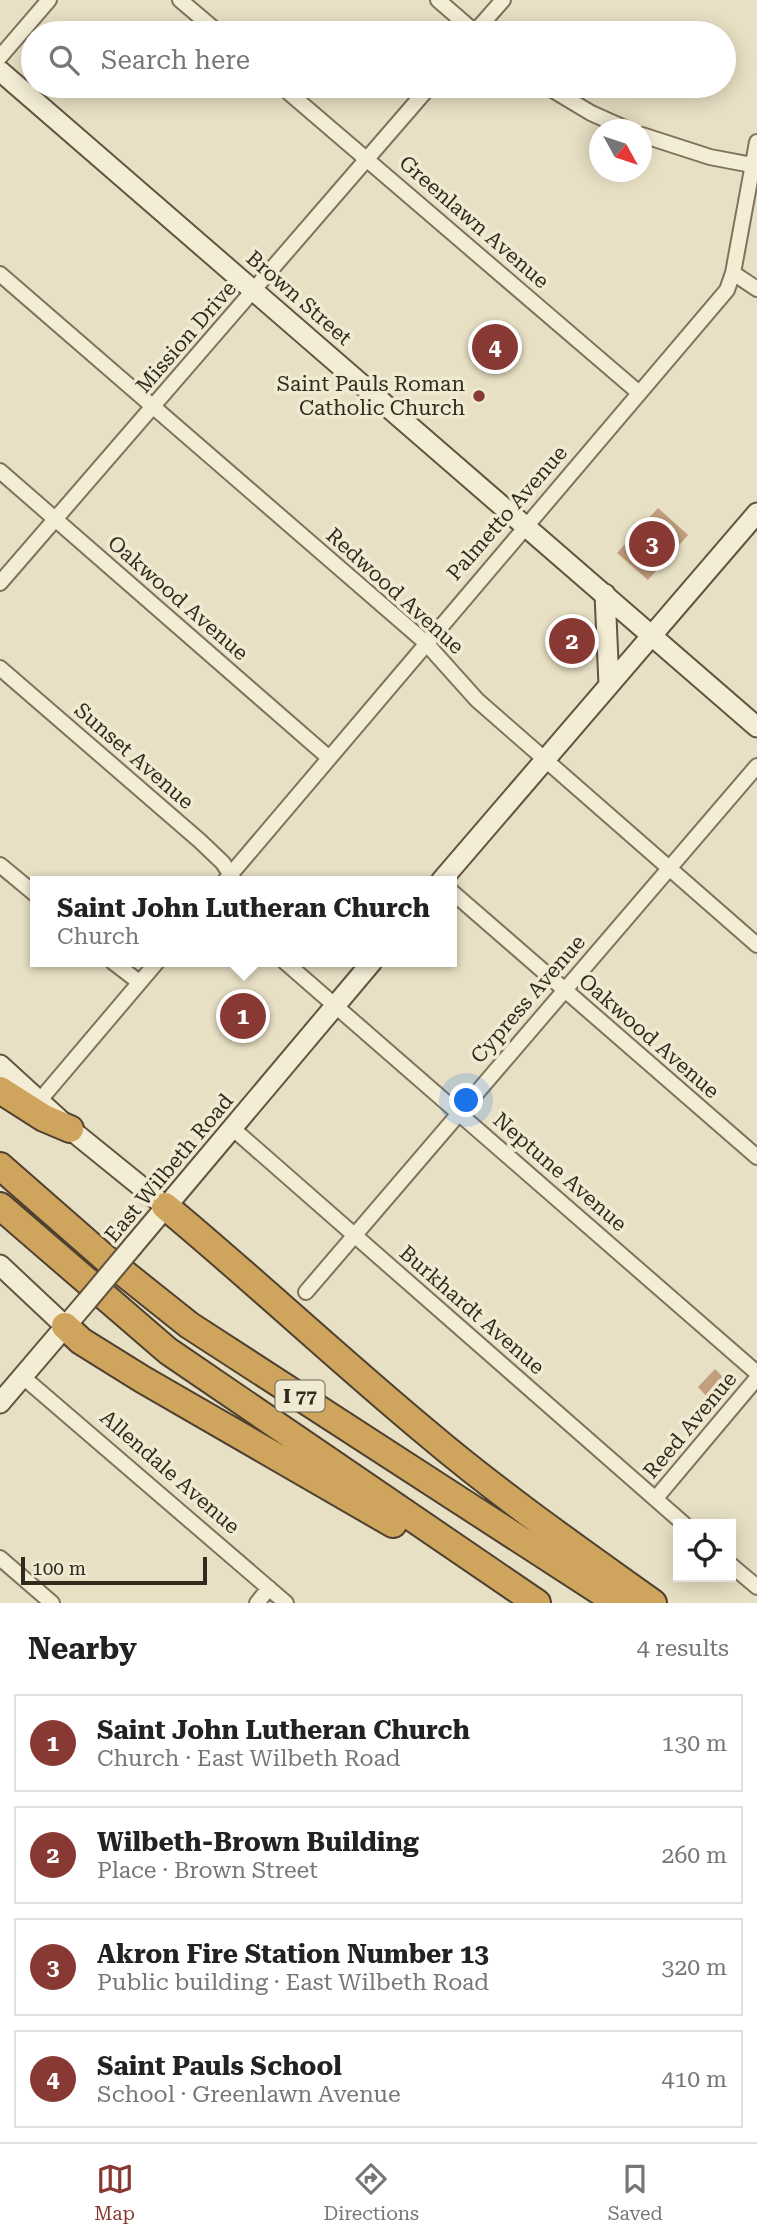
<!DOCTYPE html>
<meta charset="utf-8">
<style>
:root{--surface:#fff;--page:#f6f6f6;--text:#222;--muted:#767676;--line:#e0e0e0;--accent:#893933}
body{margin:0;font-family:"Roboto Serif",serif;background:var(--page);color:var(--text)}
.controls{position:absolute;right:21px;bottom:21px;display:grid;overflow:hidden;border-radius:0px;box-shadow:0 4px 18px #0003}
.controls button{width:63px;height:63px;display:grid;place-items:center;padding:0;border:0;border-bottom:2px solid var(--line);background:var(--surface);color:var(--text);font:35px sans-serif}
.compass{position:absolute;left:589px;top:119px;width:63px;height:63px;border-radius:50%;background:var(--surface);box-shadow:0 4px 18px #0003;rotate:130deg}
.scale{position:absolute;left:21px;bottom:18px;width:186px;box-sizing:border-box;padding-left:7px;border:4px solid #322a1f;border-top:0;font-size:19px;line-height:24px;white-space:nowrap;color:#322a1f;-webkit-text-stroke:5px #f1ead2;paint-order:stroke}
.you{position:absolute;left:467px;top:1101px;width:24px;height:24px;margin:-18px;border:5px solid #fff;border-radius:50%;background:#1a73e8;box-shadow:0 0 0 10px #1a73e833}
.badge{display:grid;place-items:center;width:46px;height:46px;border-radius:50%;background:var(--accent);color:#fff;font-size:23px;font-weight:700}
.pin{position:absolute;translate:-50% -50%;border:4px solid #fff;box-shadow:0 2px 7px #0006}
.popup{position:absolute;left:30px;top:876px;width:427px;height:91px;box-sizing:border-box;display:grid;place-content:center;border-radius:0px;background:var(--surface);filter:drop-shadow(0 2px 5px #0005);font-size:23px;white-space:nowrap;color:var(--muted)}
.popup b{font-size:26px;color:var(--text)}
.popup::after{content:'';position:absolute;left:50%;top:100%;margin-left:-14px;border:14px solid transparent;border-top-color:var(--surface)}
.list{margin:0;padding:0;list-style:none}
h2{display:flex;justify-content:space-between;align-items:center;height:91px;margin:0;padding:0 28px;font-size:30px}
h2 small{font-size:23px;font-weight:400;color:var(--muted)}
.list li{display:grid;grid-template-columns:46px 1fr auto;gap:21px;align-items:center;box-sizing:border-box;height:98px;margin:0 14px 14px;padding:0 14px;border:2px solid var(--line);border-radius:0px}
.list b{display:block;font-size:26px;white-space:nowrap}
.list p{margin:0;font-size:23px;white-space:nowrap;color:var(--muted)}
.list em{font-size:23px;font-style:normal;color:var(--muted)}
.icon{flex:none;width:38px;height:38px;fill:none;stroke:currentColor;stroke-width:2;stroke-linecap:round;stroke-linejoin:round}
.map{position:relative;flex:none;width:757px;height:1603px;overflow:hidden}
.search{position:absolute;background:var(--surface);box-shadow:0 4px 18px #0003;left:21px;right:21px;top:21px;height:77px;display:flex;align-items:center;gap:18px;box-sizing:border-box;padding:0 24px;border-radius:38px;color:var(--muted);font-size:26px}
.sheet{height:539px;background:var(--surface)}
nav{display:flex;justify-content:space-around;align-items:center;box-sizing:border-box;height:98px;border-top:2px solid var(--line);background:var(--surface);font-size:19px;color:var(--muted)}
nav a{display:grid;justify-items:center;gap:4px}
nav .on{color:var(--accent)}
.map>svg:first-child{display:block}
.building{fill:#c29f7e}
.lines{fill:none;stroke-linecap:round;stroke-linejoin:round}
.street-casing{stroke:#81725c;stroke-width:18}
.secondary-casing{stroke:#63543f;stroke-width:23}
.highway-casing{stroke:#4f4130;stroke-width:30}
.street{stroke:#f4edd6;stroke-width:14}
.secondary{stroke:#f4edd6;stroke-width:19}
.highway{stroke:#cfa55d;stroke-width:26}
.secondary-bridge-casing{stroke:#63543f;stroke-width:23;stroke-linecap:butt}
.secondary-bridge{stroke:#f4edd6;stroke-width:19}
.poi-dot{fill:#893933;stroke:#f1ead2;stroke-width:2.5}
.labels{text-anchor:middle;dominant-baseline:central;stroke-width:7;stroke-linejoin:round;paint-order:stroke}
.shield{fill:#f1ead2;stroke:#6b6455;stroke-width:2}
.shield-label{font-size:19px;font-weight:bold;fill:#322a1f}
.street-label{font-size:21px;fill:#322a1f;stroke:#f1ead2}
.poi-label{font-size:21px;fill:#322a1f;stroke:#f1ead2;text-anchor:end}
</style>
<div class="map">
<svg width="757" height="1603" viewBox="0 0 757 1603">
<rect width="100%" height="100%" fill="#e8e0c4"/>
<!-- building -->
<path class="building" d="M658,508L688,535L648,580L617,553Z
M588,629L589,651L557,652L556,630Z
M715,1369L725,1379L708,1398L698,1387Z"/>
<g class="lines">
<defs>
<path id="street" d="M180,0L219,33
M438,0L476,33
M474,33L503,0
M0,57L49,0
M281,86L638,392
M546,86L591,113L629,130
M642,135L710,157L757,166
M733,273L757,289
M0,274L425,642L477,700L757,945
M0,471L328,757
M0,583L430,86
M0,668L200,841L223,863L234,880
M0,865L35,894
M225,881L727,290L733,273L757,142
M451,891L757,1157
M113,962L139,982
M285,962L757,1373
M40,1100L157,962
M231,1127L684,1524
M306,1292L757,766
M23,1377L286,1603
M656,1498L757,1378
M0,1558L52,1603
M731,1565L757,1587
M257,1603L269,1588"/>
<path id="secondary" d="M0,71L757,727
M605,594L609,685
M441,881L757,513
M0,1065L70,1129L165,1206
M133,1246L372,962
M0,1265L65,1326
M0,1403L87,1301"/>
<path id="highway" d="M0,1090L44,1118L70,1129
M0,1166L105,1258L189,1325L618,1603
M0,1206L168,1351L537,1603
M165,1206C254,1280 338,1359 427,1433C499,1494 576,1548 653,1603
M65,1326L81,1341L142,1379L393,1524"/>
</defs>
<!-- street casing -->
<use href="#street" class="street-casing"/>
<!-- secondary casing -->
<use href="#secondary" class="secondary-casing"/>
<!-- highway casing -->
<use href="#highway" class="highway-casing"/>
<!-- street -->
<use href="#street" class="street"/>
<!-- secondary -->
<use href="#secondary" class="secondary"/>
<!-- highway -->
<use href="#highway" class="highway"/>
<defs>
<path id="secondary-bridge" d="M87,1301L133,1246"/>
</defs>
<!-- secondary-bridge casing -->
<use href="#secondary-bridge" class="secondary-bridge-casing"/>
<!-- secondary-bridge -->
<use href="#secondary-bridge" class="secondary-bridge"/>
</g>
<!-- markers -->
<circle class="poi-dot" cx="479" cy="396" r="7"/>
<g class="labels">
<!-- shield labels -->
<rect class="shield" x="275.5" y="1380.5" width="49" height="31" rx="5"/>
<g class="shield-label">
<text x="300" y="1396">I 77</text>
</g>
<!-- street labels -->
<g class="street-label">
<text transform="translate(474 222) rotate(41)">Greenlawn Avenue</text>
<text transform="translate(299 298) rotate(41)">Brown Street</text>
<text transform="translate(186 337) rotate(-49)">Mission Drive</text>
<text transform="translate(507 513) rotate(-49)">Palmetto Avenue</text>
<text transform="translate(395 591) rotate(42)">Redwood Avenue</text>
<text transform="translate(178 598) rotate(41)">Oakwood Avenue</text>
<text transform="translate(134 756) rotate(41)">Sunset Avenue</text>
<text transform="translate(528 999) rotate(-49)">Cypress Avenue</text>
<text transform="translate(649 1036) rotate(41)">Oakwood Avenue</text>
<text transform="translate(169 1168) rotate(-50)">East Wilbeth Road</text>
<text transform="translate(560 1172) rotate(41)">Neptune Avenue</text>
<text transform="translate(472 1310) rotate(41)">Burkhardt Avenue</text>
<text transform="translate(690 1425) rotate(-50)">Reed Avenue</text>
<text transform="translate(170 1472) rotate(41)">Allendale Avenue</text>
</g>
<!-- poi labels -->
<g class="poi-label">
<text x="465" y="384">Saint Pauls Roman<tspan x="465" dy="24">Catholic Church</tspan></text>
</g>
</g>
</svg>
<div class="controls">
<button><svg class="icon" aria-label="locate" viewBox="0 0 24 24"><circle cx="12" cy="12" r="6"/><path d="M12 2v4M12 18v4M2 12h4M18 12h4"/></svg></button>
</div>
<svg class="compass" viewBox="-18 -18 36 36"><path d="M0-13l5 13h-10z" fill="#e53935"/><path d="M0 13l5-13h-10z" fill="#767676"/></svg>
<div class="scale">100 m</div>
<div class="you"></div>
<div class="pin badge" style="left:243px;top:1016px">1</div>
<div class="popup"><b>Saint John Lutheran Church</b>Church</div>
<div class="pin badge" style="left:572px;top:641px">2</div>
<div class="pin badge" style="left:652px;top:544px">3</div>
<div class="pin badge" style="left:495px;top:347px">4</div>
<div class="search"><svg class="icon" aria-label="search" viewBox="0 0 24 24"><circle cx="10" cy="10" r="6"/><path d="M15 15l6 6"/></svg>Search here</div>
</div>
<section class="sheet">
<h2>Nearby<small>4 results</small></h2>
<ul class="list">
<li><span class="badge">1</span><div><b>Saint John Lutheran Church</b><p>Church · East Wilbeth Road</p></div><em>130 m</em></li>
<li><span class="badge">2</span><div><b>Wilbeth-Brown Building</b><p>Place · Brown Street</p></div><em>260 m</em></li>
<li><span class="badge">3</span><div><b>Akron Fire Station Number 13</b><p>Public building · East Wilbeth Road</p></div><em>320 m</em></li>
<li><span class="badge">4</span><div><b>Saint Pauls School</b><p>School · Greenlawn Avenue</p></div><em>410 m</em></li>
</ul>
</section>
<nav>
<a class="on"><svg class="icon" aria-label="map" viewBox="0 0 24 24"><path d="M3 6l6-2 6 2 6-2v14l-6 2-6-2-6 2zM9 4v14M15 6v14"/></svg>Map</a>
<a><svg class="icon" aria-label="directions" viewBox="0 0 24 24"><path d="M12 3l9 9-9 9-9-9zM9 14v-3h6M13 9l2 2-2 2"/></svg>Directions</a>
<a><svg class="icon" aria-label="saved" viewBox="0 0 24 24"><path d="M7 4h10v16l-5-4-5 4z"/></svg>Saved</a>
</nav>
